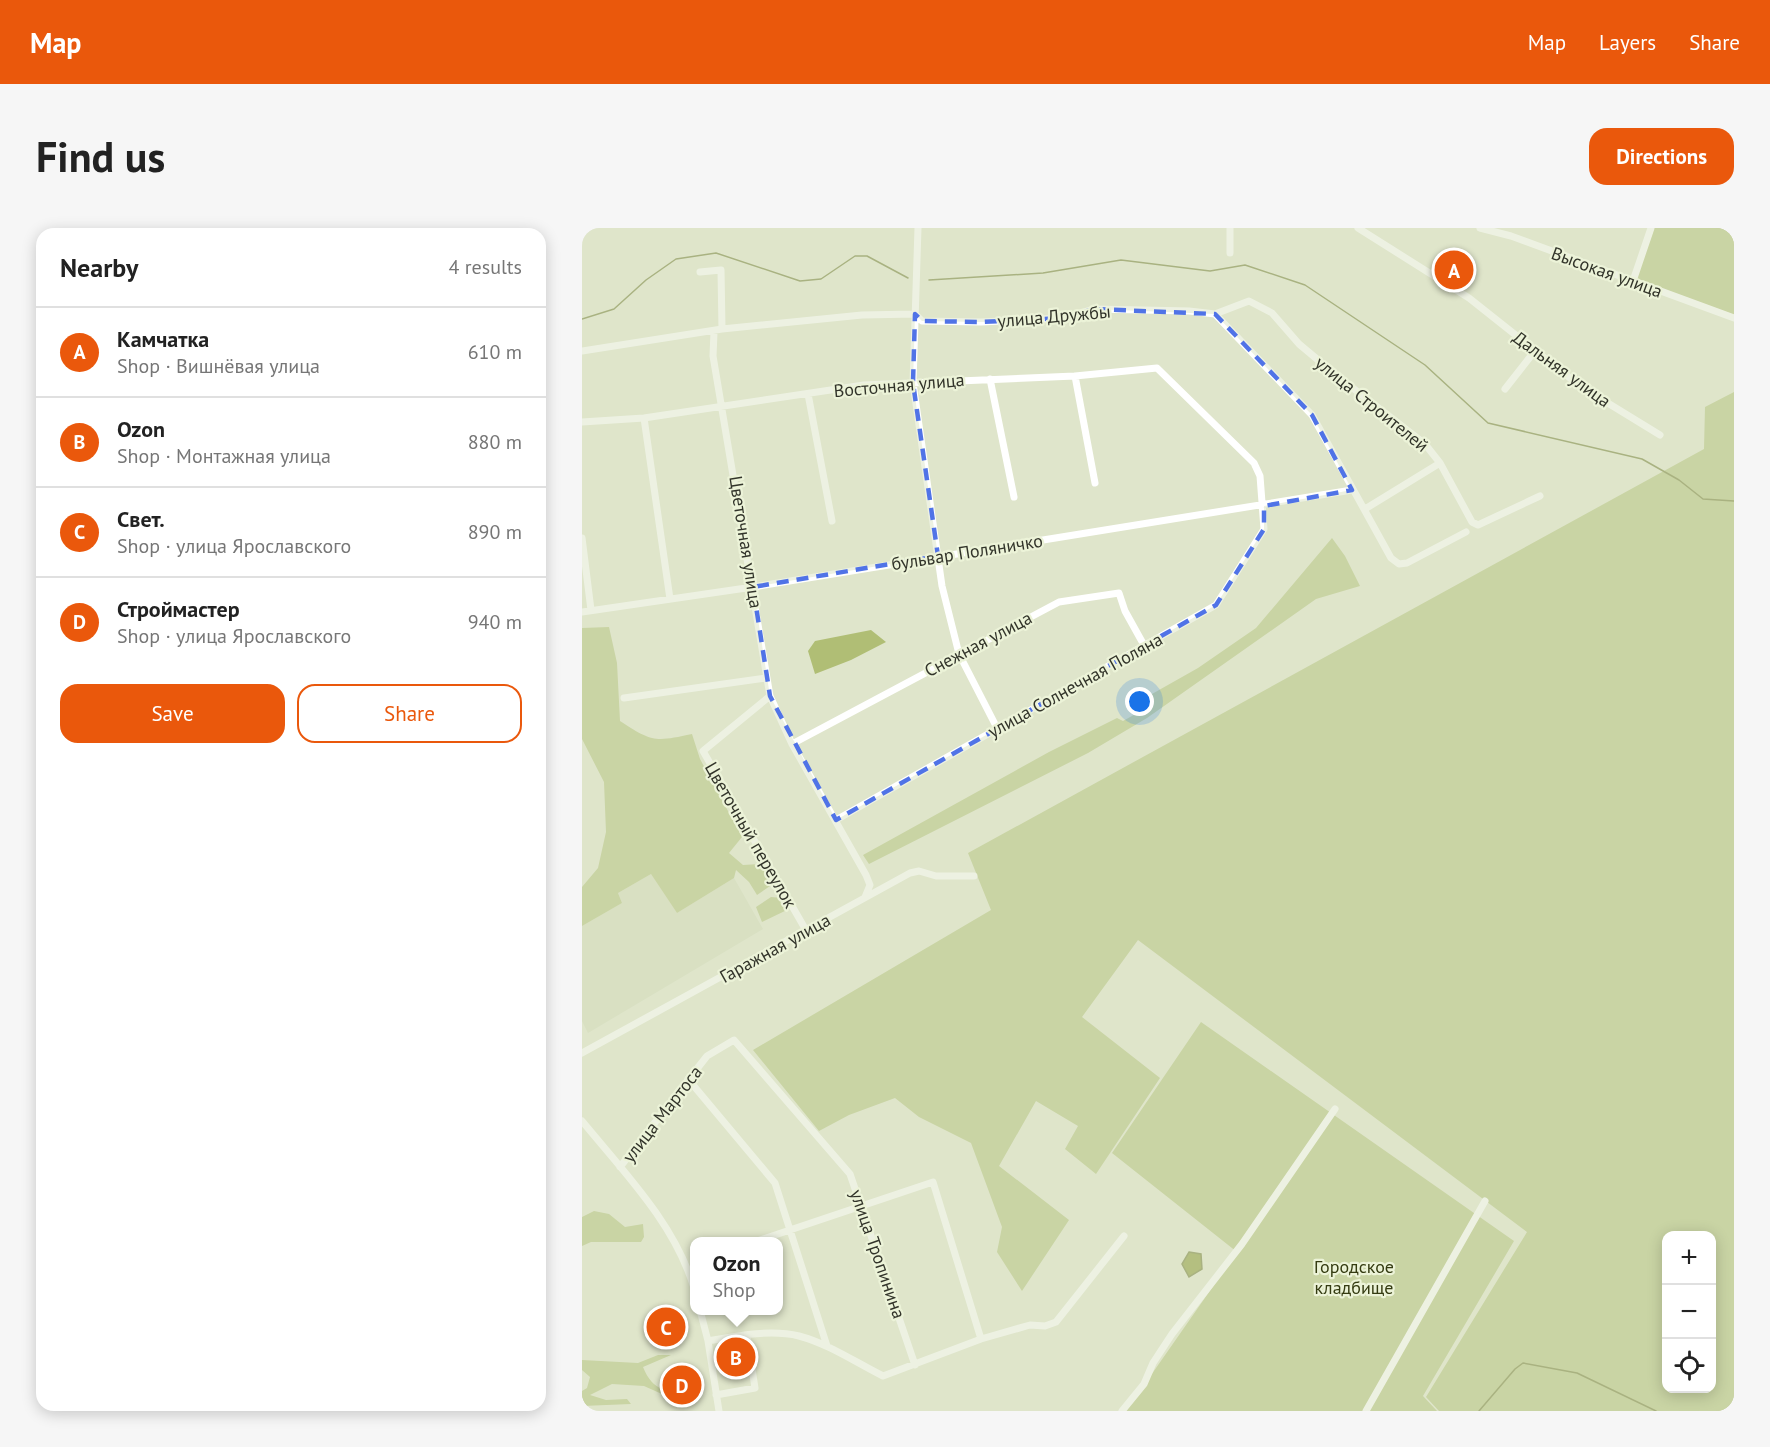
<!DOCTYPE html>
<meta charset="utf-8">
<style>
:root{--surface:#fff;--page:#f6f6f6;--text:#222;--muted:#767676;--line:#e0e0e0;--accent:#ea580c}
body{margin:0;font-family:"PT Sans",sans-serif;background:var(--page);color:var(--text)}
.controls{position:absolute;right:18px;bottom:18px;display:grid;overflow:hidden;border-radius:12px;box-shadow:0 3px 15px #0003}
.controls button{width:54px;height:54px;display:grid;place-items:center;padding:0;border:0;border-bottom:2px solid var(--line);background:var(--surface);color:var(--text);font:30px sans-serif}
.you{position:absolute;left:558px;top:474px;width:21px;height:21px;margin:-15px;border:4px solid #fff;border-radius:50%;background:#1a73e8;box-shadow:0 0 0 9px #1a73e833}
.badge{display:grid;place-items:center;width:39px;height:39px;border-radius:50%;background:var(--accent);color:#fff;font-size:20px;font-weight:700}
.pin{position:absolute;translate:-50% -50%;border:3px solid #fff;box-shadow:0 2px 6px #0006}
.popup{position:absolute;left:108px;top:1009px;width:93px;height:78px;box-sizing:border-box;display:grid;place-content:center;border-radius:12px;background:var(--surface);filter:drop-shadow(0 2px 4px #0005);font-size:20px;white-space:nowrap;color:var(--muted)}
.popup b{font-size:22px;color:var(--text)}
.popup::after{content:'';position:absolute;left:50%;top:100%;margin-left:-12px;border:12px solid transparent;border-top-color:var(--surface)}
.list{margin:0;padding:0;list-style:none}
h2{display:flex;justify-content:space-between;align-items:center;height:78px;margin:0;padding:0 24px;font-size:26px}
h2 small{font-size:20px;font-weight:400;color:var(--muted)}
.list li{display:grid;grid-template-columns:39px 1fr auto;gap:18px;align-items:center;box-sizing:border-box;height:90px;padding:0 24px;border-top:2px solid var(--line)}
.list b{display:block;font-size:22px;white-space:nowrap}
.list p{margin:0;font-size:20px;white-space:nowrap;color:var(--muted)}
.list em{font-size:20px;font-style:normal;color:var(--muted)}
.actions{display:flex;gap:12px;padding:18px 24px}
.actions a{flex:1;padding:14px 0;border:2px solid var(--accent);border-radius:18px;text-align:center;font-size:21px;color:var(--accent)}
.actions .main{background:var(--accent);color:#fff}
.icon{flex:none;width:33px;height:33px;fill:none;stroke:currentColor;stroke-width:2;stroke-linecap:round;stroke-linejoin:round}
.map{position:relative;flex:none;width:1152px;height:1183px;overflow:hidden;border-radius:18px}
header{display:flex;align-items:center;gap:36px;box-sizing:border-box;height:84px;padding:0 30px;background:var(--accent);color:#fff}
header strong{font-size:28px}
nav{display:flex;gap:33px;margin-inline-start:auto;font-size:21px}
.intro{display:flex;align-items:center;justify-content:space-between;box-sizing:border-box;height:144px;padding:0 36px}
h1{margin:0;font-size:42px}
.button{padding:15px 27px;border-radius:18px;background:var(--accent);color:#fff;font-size:21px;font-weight:700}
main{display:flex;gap:36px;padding:0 36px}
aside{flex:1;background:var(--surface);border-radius:18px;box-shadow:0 3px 15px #0003}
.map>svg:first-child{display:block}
.built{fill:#d2d9b8}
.green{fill:#b0be75;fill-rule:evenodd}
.water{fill:#809027;stroke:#697428;stroke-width:1.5}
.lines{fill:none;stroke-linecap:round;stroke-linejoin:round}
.stream{stroke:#697428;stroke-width:1.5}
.minor{stroke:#fff;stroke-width:7}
.marked{fill:none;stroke:#5073e7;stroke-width:4.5;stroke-dasharray:12 8;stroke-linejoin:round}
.labels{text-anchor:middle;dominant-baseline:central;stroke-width:4.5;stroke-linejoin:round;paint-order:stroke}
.street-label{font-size:18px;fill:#32342a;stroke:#ecf3d8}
.park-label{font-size:18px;fill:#343b11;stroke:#ecf3d8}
</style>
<header>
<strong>Map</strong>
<nav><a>Map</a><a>Layers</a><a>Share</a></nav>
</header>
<div class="intro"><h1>Find us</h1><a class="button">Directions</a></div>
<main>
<aside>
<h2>Nearby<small>4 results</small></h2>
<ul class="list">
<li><span class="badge">A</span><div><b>Камчатка</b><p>Shop · Вишнёвая улица</p></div><em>610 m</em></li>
<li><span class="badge">B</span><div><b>Ozon</b><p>Shop · Монтажная улица</p></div><em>880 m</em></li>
<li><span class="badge">C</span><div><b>Свет.</b><p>Shop · улица Ярославского</p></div><em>890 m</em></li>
<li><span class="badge">D</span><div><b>Строймастер</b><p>Shop · улица Ярославского</p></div><em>940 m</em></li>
</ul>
<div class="actions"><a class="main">Save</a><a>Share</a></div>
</aside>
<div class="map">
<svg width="1152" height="1183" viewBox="0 0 1152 1183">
<rect width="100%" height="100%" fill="#dfe5cb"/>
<!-- built -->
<path class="built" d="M69,646L95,685L152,650L181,701L6,805L0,793V698L40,675L36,665Z"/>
<!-- green -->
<path class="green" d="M1071,0H1152V87L1053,52Z
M1152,164V1183H857L844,1169L945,1004L556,712L500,789L578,850L514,946L483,921L496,898L454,873L417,938L487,992L440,1063L415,1024L420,999L389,915L337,889L313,870L267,887L237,903L171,822L409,682L386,625L1122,221L1123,179ZM1084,1008H1130V1160H1084Z
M750,310L763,328L778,358L734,371L565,490L506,525L287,636L281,627L467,524L535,490L541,493L557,484L554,475L616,440L674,400Z
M27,399L35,435L38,493C70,514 73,514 110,506L118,531L160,609L147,625L161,637L178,636L191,656L175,667L167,654L154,642L152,650L95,685L69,646L36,665L40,675L0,698V659L16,640L24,604L22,554L0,511V400Z
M289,402L304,414L269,432L233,446L226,423L233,413Z
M189,669L200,670L207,681L180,694L174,679Z
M619,794L932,1013L841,1168L855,1183H544L655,1024L530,925Z
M12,983L27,986L43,999L61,996L62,1009L59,1014H9L0,1018V989Z
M76,1127H89L61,1139C72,1167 92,1165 118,1165L89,1170L62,1158L30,1156L8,1167L24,1172L45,1171L49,1176L0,1178V1163L5,1160L8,1149L0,1142V1132L56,1135Z"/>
<!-- water -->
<path class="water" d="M607,1024L619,1026L620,1041L607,1049L600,1036Z"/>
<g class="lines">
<!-- stream -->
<path class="stream" d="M347,52L461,45L539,32L628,43L663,37L723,57L843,137L906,195L1060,231L1097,252L1121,271L1152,273
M0,91L32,81L64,52L94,31L134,25L218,53L239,51L273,28H285L326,50
M897,1183L933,1141L941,1135L995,1145L1074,1183"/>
<!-- minor -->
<path class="minor" d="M336,0L331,155L360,358L377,426L415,500
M776,0L887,70L998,158L1078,207
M898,0L929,8L1152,90
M648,25V0
M118,44L139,42L140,101
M1051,53L1069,0
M633,86L667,73L690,85L717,116L754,147L843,216L858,235L890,294L896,297L958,268
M132,104L131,128L188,468L210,516L284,647L288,657L283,669
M0,123L140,101L280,87L333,86L340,93L399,94L481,90L512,81L607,83L633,86L730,187L809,330L817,336L825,335L884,304
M493,148L513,255
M408,151L432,269
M923,161L952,124
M226,166L250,293
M62,190L88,371
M0,194L62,190L282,157L493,148L575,140L672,235L678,248L682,301L634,377L254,592
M783,281L858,235
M0,310L9,382
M0,384L171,359L770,262
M188,468L121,523L225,704
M42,470L184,450
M210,516L477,374L537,365L543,383L563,419
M0,825L328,645L337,643L354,648H392
M106,851L193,955L245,1118
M0,893C42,944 93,996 112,1060
M38,939L125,828L152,812L268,946L333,1137
M172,1014L351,954L399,1111
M118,1082L126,1113L137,1183
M126,1113C154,1108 188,1101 217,1108C247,1116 273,1134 301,1148L399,1111L448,1097L463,1098L474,1094L542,1008
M134,1167L173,1160L165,1109L160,1108
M540,1183L562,1156L571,1135L590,1106L660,1016L753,881
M784,1183L903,973"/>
</g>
<!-- marked area -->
<path d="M0 0H1152V1183H0ZM512,81L633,86L730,187L770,262L682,278V301L634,377L254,592L188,468L171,359L356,328L331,155L333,86L340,93L399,94L481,90Z" fill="#dfe5cb" fill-opacity=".55" fill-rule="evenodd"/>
<path class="marked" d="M512,81L633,86L730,187L770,262L682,278V301L634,377L254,592L188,468L171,359L356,328L331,155L333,86L340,93L399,94L481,90Z"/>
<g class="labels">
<!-- street labels -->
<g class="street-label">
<text transform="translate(1025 44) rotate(20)">Высокая улица</text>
<text transform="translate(472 88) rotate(-5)">улица Дружбы</text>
<text transform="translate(980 141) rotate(36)">Дальняя улица</text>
<text transform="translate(317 157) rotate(-5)">Восточная улица</text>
<text transform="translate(790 176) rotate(39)">улица Строителей</text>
<text transform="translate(164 314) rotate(81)">Цветочная улица</text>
<text transform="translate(385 324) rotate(-9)">бульвар Поляничко</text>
<text transform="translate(396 416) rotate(-28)">Снежная улица</text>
<text transform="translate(493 457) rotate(-29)">улица Солнечная Поляна</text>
<text transform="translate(169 607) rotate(60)">Цветочный переулок</text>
<text transform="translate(193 720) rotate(-29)">Гаражная улица</text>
<text transform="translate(80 886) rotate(-52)">улица Мартоса</text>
<text transform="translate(296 1026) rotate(71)">улица Тропинина</text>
</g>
<!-- park labels -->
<g class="park-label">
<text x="772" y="1038">Городское<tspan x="772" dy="21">кладбище</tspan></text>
</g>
</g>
</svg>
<div class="controls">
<button>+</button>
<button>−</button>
<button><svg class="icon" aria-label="locate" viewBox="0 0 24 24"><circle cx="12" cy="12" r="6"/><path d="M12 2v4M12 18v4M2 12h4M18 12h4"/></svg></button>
</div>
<div class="you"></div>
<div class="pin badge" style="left:872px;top:42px">A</div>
<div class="pin badge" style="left:154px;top:1129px">B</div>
<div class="popup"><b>Ozon</b>Shop</div>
<div class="pin badge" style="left:84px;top:1099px">C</div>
<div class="pin badge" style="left:100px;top:1157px">D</div>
</div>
</main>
